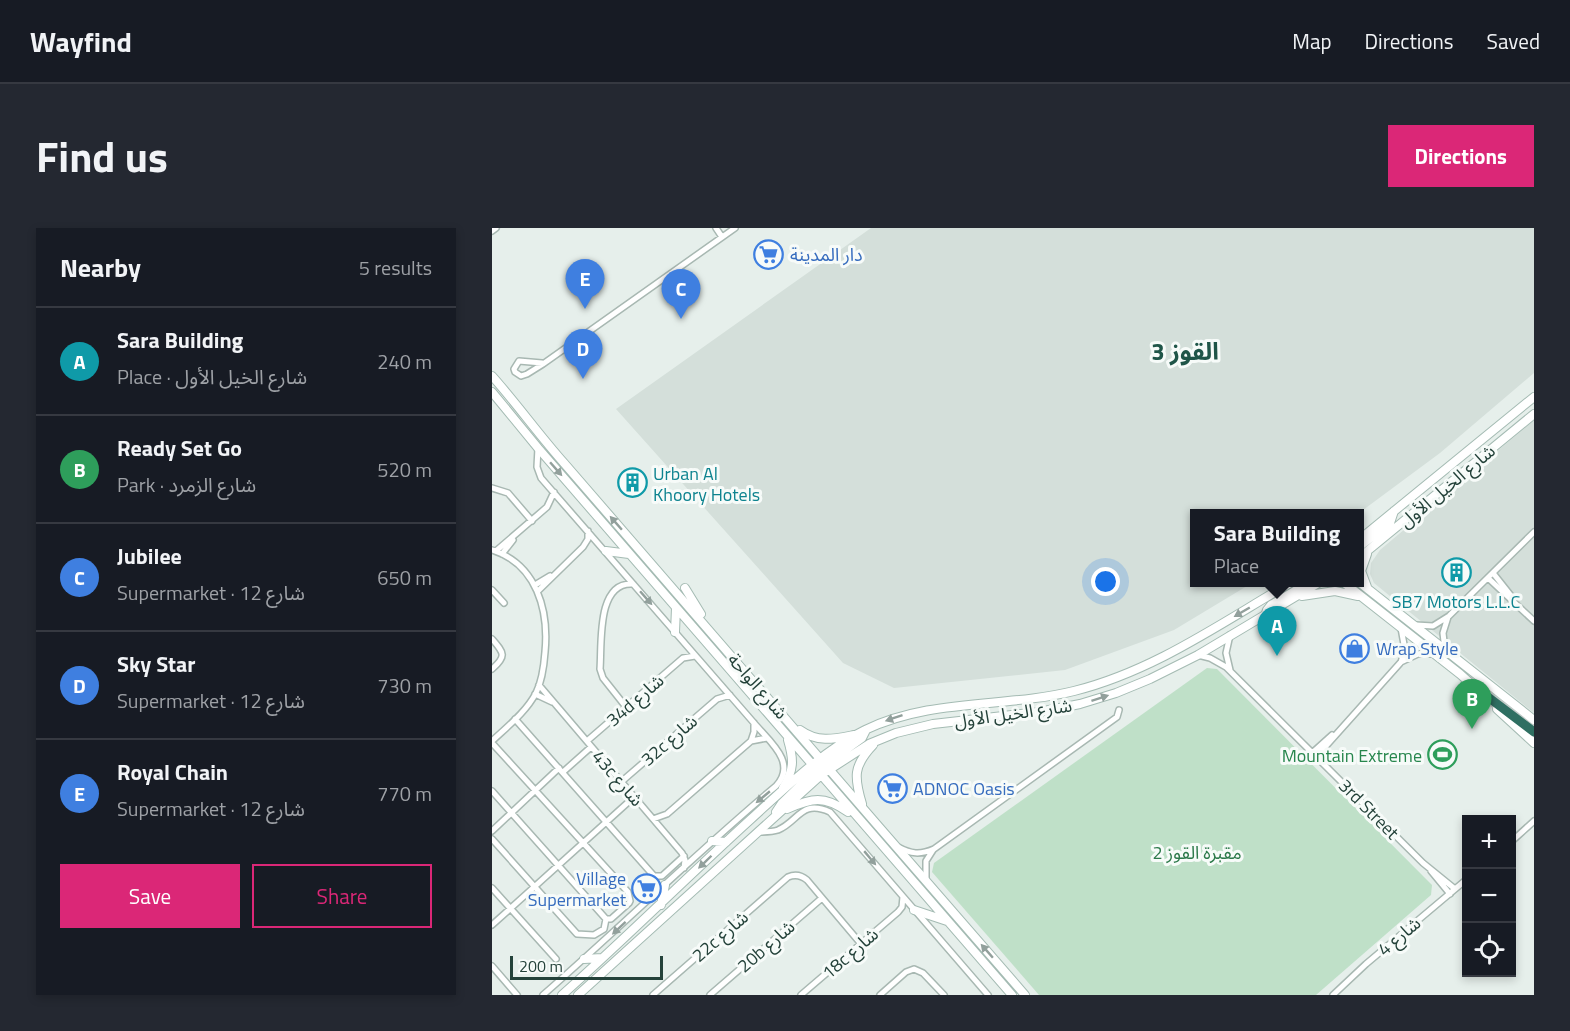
<!DOCTYPE html>
<meta charset="utf-8">
<style>
:root{--surface:#171b24;--page:#242831;--text:#f1f3f6;--muted:#9ea1a6;--line:#363941;--accent:#db2777}
body{margin:0;font-family:"Titillium Web","Noto Sans Arabic",sans-serif;background:var(--page);color:var(--text)}
.controls{position:absolute;right:18px;bottom:18px;display:grid;overflow:hidden;border-radius:0px;box-shadow:0 3px 9px #0003}
.controls button{width:54px;height:54px;display:grid;place-items:center;padding:0;border:0;border-bottom:2px solid var(--line);background:var(--surface);color:var(--text);font:30px sans-serif}
.scale{position:absolute;left:18px;bottom:15px;width:153px;box-sizing:border-box;padding-left:6px;border:3px solid #24423a;border-top:0;font-size:16px;line-height:21px;white-space:nowrap;color:#24423a;-webkit-text-stroke:4px #f7fbf9;paint-order:stroke}
.you{position:absolute;left:614px;top:354px;width:21px;height:21px;margin:-15px;border:4px solid #fff;border-radius:50%;background:#1a73e8;box-shadow:0 0 0 9px #1a73e833}
.badge{display:grid;place-items:center;width:39px;height:39px;border-radius:50%;background:var(--accent);color:#fff;font-size:20px;font-weight:700}
.pin{position:absolute;translate:-50% -50px;filter:drop-shadow(0 2px 3px #0008)}
.pin::after{content:'';position:absolute;top:32px;width:21px;height:18px;background:inherit;clip-path:polygon(0 0,100% 0,50% 100%)}
.popup{position:absolute;left:698px;top:281px;width:174px;height:78px;box-sizing:border-box;display:grid;place-content:center;border-radius:0px;background:var(--surface);filter:drop-shadow(0 2px 4px #0005);font-size:20px;white-space:nowrap;color:var(--muted)}
.popup b{font-size:22px;color:var(--text)}
.popup::after{content:'';position:absolute;left:50%;top:100%;margin-left:-12px;border:12px solid transparent;border-top-color:var(--surface)}
.list{margin:0;padding:0;list-style:none}
h2{display:flex;justify-content:space-between;align-items:center;height:78px;margin:0;padding:0 24px;font-size:26px}
h2 small{font-size:20px;font-weight:400;color:var(--muted)}
.list li{display:grid;grid-template-columns:39px 1fr auto;gap:18px;align-items:center;box-sizing:border-box;height:108px;padding:0 24px;border-top:2px solid var(--line)}
.list b{display:block;font-size:22px;white-space:nowrap}
.list p{margin:0;font-size:20px;white-space:nowrap;color:var(--muted)}
.list em{font-size:20px;font-style:normal;color:var(--muted)}
.actions{display:flex;gap:12px;padding:18px 24px}
.actions a{flex:1;padding:14px 0;border:2px solid var(--accent);border-radius:0px;text-align:center;font-size:21px;color:var(--accent)}
.actions .main{background:var(--accent);color:#fff}
.icon{flex:none;width:33px;height:33px;fill:none;stroke:currentColor;stroke-width:2;stroke-linecap:round;stroke-linejoin:round}
.map{position:relative;flex:none;width:1042px;height:767px;overflow:hidden;border-radius:0px}
header{display:flex;align-items:center;gap:36px;box-sizing:border-box;height:84px;padding:0 30px;background:var(--surface);border-bottom:2px solid var(--line)}
header strong{font-size:28px}
nav{display:flex;gap:33px;margin-inline-start:auto;font-size:21px}
.intro{display:flex;align-items:center;justify-content:space-between;box-sizing:border-box;height:144px;padding:0 36px}
h1{margin:0;font-size:42px}
.button{padding:15px 27px;border-radius:0px;background:var(--accent);color:#fff;font-size:21px;font-weight:700}
main{display:flex;gap:36px;padding:0 36px}
aside{flex:1;background:var(--surface);border-radius:0px;box-shadow:0 3px 9px #0003}
.map>svg:first-child{display:block}
.built{fill:#d4dfda}
.green{fill:#bfe0c8}
.lines{fill:none;stroke-linecap:round;stroke-linejoin:round}
.street-casing{stroke:#a8b8b2;stroke-width:8}
.secondary-casing{stroke:#a4bbb3;stroke-width:10}
.highway-casing{stroke:#c2cac8;stroke-width:12}
.street{stroke:#fff;stroke-width:5}
.secondary{stroke:#fff;stroke-width:8}
.highway{stroke:#2f6f62;stroke-width:9}
.oneway{fill:#92a09c}
.labels{text-anchor:middle;dominant-baseline:central;stroke-width:6;stroke-linejoin:round;paint-order:stroke}
.shop-label{font-size:18px;fill:#366cbe;stroke:#f7fbf9;text-anchor:start}
.culture-label{font-size:18px;fill:#0d838f;stroke:#f7fbf9;text-anchor:start}
.street-label{font-size:18px;fill:#24423a;stroke:#f7fbf9}
.leisure-label{font-size:18px;fill:#27864d;stroke:#f7fbf9;text-anchor:end}
.park-label{font-size:18px;fill:#2d7a4b;stroke:#f7fbf9}
.district-label{font-size:24px;font-weight:bold;fill:#1f5548;stroke:#f7fbf9}
</style>
<header>
<strong>Wayfind</strong>
<nav><a>Map</a><a>Directions</a><a>Saved</a></nav>
</header>
<div class="intro"><h1>Find us</h1><a class="button">Directions</a></div>
<main>
<aside>
<h2>Nearby<small>5 results</small></h2>
<ul class="list">
<li><span class="badge" style="background:#0f9aa8">A</span><div><b>Sara Building</b><p>Place · شارع الخيل الأول</p></div><em>240 m</em></li>
<li><span class="badge" style="background:#2e9e5b">B</span><div><b>Ready Set Go</b><p>Park · شارع الزمرد</p></div><em>520 m</em></li>
<li><span class="badge" style="background:#3f7fe0">C</span><div><b>Jubilee</b><p>Supermarket · شارع 12</p></div><em>650 m</em></li>
<li><span class="badge" style="background:#3f7fe0">D</span><div><b>Sky Star</b><p>Supermarket · شارع 12</p></div><em>730 m</em></li>
<li><span class="badge" style="background:#3f7fe0">E</span><div><b>Royal Chain</b><p>Supermarket · شارع 12</p></div><em>770 m</em></li>
</ul>
<div class="actions"><a class="main">Save</a><a>Share</a></div>
</aside>
<div class="map">
<svg width="1042" height="767" viewBox="0 0 1042 767">
<rect width="100%" height="100%" fill="#e6efeb"/>
<!-- built -->
<path class="built" d="M379,0H1042V145L948,225L867,285L702,286V354L760,355L682,402L573,442L402,460L351,435L124,181Z
M1042,192V485L893,364L882,355L878,346L879,335L888,322Z"/>
<!-- green -->
<path class="green" d="M715,440L725,441L940,657L939,667L824,767H547L440,644L442,635Z"/>
<g class="lines">
<defs>
<path id="street" d="M224,0L230,9
M0,3L4,0
M27,133L50,135L51,136L35,146L29,148L23,144L22,141Z
M51,136L243,0
M46,220L45,239L49,250L262,495C277,513 306,535 284,558C204,625 130,698 51,767
M0,260L16,265L40,293
M0,322C45,336 57,383 53,424C52,438 50,453 44,465C34,484 16,498 0,513
M4,323L55,279L62,264
M10,326L21,312
M1001,345L1020,369
M996,350L1042,393
M43,357L58,348
M0,362L12,375
M46,363L91,319L96,311V303
M924,397L941,398L957,388L1042,304
M909,400L913,422L909,434
M0,411C12,425 15,428 0,441
M953,422L951,405L956,389
M706,427L718,430L734,439L931,635L963,661
M738,442L734,425L738,407
M47,457L190,625L193,632L192,640
M43,466L60,474
M134,479L111,450L108,441C110,417 104,353 141,356
M23,491L162,648H170L192,628
M95,513L191,430L203,428
M259,513L262,504V495
M0,515L136,664L138,673L137,675L119,691H114L0,563
M820,525L840,507
M824,529L909,434L926,426H942
M71,544L99,519
M129,554L225,471L238,467
M161,591L175,586L259,513L275,510
M0,603L67,540
M266,604C273,604 280,604 286,602C307,593 309,571 338,584L496,767
M0,611L85,706L102,707L112,701L114,691
M1020,613L1042,593
M406,619C419,626 428,627 442,621L625,489L627,482
M939,643L958,666
M434,652V633L441,622
M0,660L64,731
M0,697L142,569
M0,738L25,767
M161,767L296,649C303,646 309,647 315,652L369,716
M218,767L330,670
M309,767L406,684L410,679L411,669
M388,767L414,744L422,741L431,745L452,767
M841,767L874,736L975,651"/>
<path id="secondary" d="M0,148C25,176 47,207 72,235C226,413 379,590 533,767
M0,164L46,220L520,767
M868,311L1042,169
M868,318L898,295L902,283
M114,323L137,326
M875,326L869,343L875,359
M868,329L1042,186
M851,354L968,446L995,470
M867,354L1042,492
M193,360L209,386
M810,368L843,363L866,368
M773,388L775,382L779,377L818,354
M183,404L184,380
M1005,481L1042,515
M308,502C326,515 342,511 362,507
M331,538L370,510L374,502
M291,560C302,542 302,532 296,512
M370,576C362,549 361,538 381,517
M295,581C320,570 332,567 356,584
M284,584L290,575L327,539
M220,613L234,614
M169,677L173,657
M422,682L455,693
M92,731L110,730
M70,767C134,710 195,649 259,591C292,561 333,521 373,502C439,470 513,480 582,463C662,443 729,395 800,354
M86,767L329,547L377,516L404,505L441,496L547,484L588,476L624,465L658,451L706,427L828,354"/>
<path id="highway" d="M992,466L1042,504"/>
</defs>
<!-- street casing -->
<use href="#street" class="street-casing"/>
<!-- secondary casing -->
<use href="#secondary" class="secondary-casing"/>
<!-- highway casing -->
<use href="#highway" class="highway-casing"/>
<!-- street -->
<use href="#street" class="street"/>
<!-- secondary -->
<use href="#secondary" class="secondary"/>
<!-- highway -->
<use href="#highway" class="highway"/>
</g>
<!-- one-way arrows -->
<defs><path id="oneway-solid" d="M-6-.8H1V-3.2L6.5 0L1 3.2V.8H-6Z" transform="scale(1.5)"/></defs>
<g class="oneway">
<use href="#oneway-solid" transform="translate(64 241) rotate(49)"/>
<use href="#oneway-solid" transform="translate(124 295) rotate(-131)"/>
<use href="#oneway-solid" transform="translate(154 370) rotate(49)"/>
<use href="#oneway-solid" transform="translate(750 384) rotate(150)"/>
<use href="#oneway-solid" transform="translate(608 470) rotate(-18)"/>
<use href="#oneway-solid" transform="translate(402 490) rotate(161)"/>
<use href="#oneway-solid" transform="translate(271 569) rotate(140)"/>
<use href="#oneway-solid" transform="translate(378 630) rotate(50)"/>
<use href="#oneway-solid" transform="translate(213 634) rotate(136)"/>
<use href="#oneway-solid" transform="translate(127 700) rotate(137)"/>
<use href="#oneway-solid" transform="translate(495 723) rotate(-131)"/>
</g>
<!-- icons -->
<defs>
<symbol id="supermarket-ring" viewBox="-11 -11 22 22"><circle r="9.5" fill="#f7fbf9" stroke="#3f7fe0" stroke-width="1.5"/><path d="M-6-5.5h2.5l.6 2H6L4.5 2H-2.5L-4.4-4H-6ZM-1.5 3.2a1.3 1.3 0 1 0 .1 0ZM3 3.2a1.3 1.3 0 1 0 .1 0Z" fill="#3f7fe0"/></symbol>
<symbol id="building-ring" viewBox="-11 -11 22 22"><circle r="9.5" fill="#f7fbf9" stroke="#0f9aa8" stroke-width="1.5"/><path d="M-4-6H4V6H1V3H-1V6H-4ZM-2.5-4.3h1.7v1.8h-1.7ZM.8-4.3h1.7v1.8H.8ZM-2.5-1h1.7V.8h-1.7ZM.8-1h1.7V.8H.8Z" fill="#0f9aa8"/></symbol>
<symbol id="shop-ring" viewBox="-11 -11 22 22"><circle r="9.5" fill="#f7fbf9" stroke="#3f7fe0" stroke-width="1.5"/><path d="M-5-2.5h2.3a2.7 3.5 0 0 1 5.4 0H5L5.5 6h-11ZM-1.5-2.5h3a1.5 2.3 0 0 0-3 0Z" fill="#3f7fe0"/></symbol>
<symbol id="stadium-ring" viewBox="-11 -11 22 22"><circle r="9.5" fill="#f7fbf9" stroke="#2e9e5b" stroke-width="1.5"/><path d="M0-5a6.5 5 0 1 0 0 10a6.5 5 0 1 0 0-10ZM-3.5-1.8h7v3.6h-7Z" fill="#2e9e5b"/></symbol>
</defs>
<g fill-rule="evenodd">
<use href="#supermarket-ring" x="260" y="10" width="33" height="33"/>
<use href="#building-ring" x="124" y="238" width="33" height="33"/>
<use href="#building-ring" x="948" y="328" width="33" height="33"/>
<use href="#shop-ring" x="846" y="404" width="33" height="33"/>
<use href="#stadium-ring" x="934" y="510" width="33" height="33"/>
<use href="#supermarket-ring" x="384" y="544" width="33" height="33"/>
<use href="#supermarket-ring" x="138" y="644" width="33" height="33"/>
</g>
<g class="labels">
<!-- shop labels -->
<g class="shop-label">
<text x="298" y="26">دار المدينة</text>
<text x="884" y="420">Wrap Style</text>
<text x="421" y="560">ADNOC Oasis</text>
<text x="134" y="650" text-anchor="end">Village<tspan x="134" dy="21">Supermarket</tspan></text>
</g>
<!-- culture labels -->
<g class="culture-label">
<text x="161" y="245">Urban Al<tspan x="161" dy="21">Khoory Hotels</tspan></text>
<text x="964" y="373" text-anchor="middle">SB7 Motors L.L.C</text>
</g>
<!-- street labels -->
<g class="street-label">
<text transform="translate(955 258) rotate(-40)">شارع الخيل الأول</text>
<text transform="translate(266 458) rotate(49)">شارع الواحة</text>
<text transform="translate(143 472) rotate(-41)">34d شارع</text>
<text transform="translate(521 485) rotate(-8)">شارع الخيل الأول</text>
<text transform="translate(177 512) rotate(-41)">32c شارع</text>
<text transform="translate(126 550) rotate(49)">43c شارع</text>
<text transform="translate(877 581) rotate(45)">3rd Street</text>
<text transform="translate(228 708) rotate(-41)">22c شارع</text>
<text transform="translate(907 708) rotate(-40)">شارع 4</text>
<text transform="translate(274 718) rotate(-41)">20b شارع</text>
<text transform="translate(358 725) rotate(-41)">18c شارع</text>
</g>
<!-- leisure labels -->
<g class="leisure-label">
<text x="930" y="527">Mountain Extreme</text>
</g>
<!-- park labels -->
<g class="park-label">
<text x="705" y="624">مقبرة القوز 2</text>
</g>
<!-- district labels -->
<g class="district-label">
<text x="693" y="123">القوز 3</text>
</g>
</g>
</svg>
<div class="controls">
<button>+</button>
<button>−</button>
<button><svg class="icon" aria-label="locate" viewBox="0 0 24 24"><circle cx="12" cy="12" r="6"/><path d="M12 2v4M12 18v4M2 12h4M18 12h4"/></svg></button>
</div>
<div class="scale">200 m</div>
<div class="you"></div>
<div class="pin badge" style="left:785px;top:428px;background:#0f9aa8">A</div>
<div class="popup"><b>Sara Building</b>Place</div>
<div class="pin badge" style="left:980px;top:501px;background:#2e9e5b">B</div>
<div class="pin badge" style="left:189px;top:91px;background:#3f7fe0">C</div>
<div class="pin badge" style="left:91px;top:151px;background:#3f7fe0">D</div>
<div class="pin badge" style="left:93px;top:81px;background:#3f7fe0">E</div>
</div>
</main>
